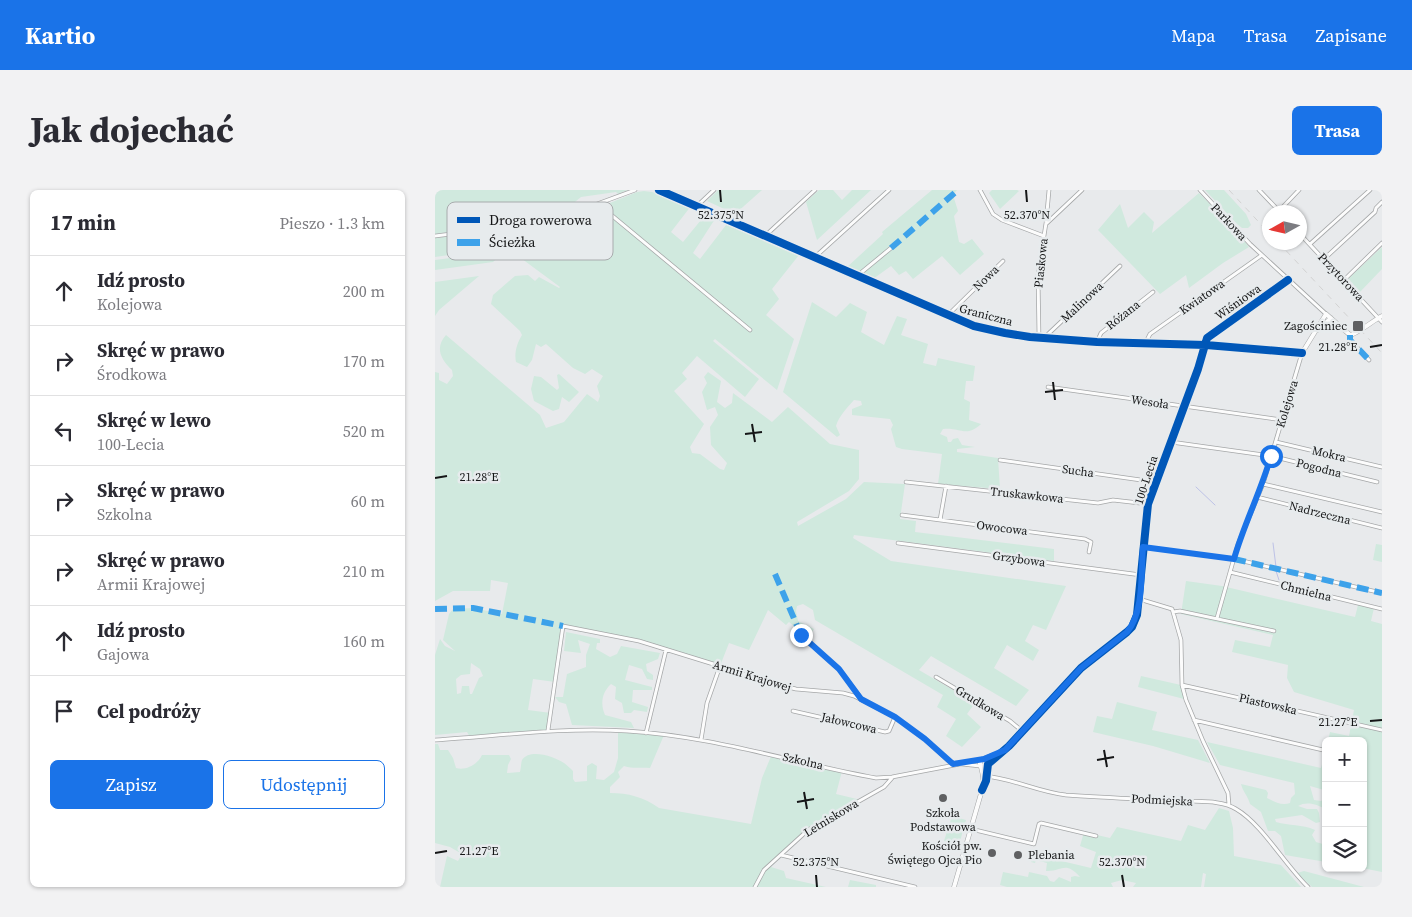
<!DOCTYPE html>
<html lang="pl">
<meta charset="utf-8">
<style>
:root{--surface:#fff;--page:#f2f2f3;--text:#2b2b33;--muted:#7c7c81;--line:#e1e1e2;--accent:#1a73e8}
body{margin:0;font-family:"Source Serif 4",serif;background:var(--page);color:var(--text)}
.controls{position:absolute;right:15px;bottom:15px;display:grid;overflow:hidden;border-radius:8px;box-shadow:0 1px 4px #0004}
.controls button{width:45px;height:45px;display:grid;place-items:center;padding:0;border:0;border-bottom:1px solid var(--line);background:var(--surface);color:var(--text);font:25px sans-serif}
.compass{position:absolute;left:827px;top:15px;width:45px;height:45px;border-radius:50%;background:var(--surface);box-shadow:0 1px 4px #0004;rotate:262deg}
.stop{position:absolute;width:15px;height:15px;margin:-11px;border:4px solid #1a73e8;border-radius:50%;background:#fff}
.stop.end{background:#1a73e8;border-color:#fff;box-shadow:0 1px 5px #0008}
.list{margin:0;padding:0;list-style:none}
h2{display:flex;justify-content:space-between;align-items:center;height:65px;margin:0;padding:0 20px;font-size:21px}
h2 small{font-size:16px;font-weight:400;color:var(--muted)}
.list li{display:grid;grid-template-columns:32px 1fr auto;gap:15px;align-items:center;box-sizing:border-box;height:70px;padding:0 20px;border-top:1px solid var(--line)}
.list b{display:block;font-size:19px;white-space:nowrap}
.list p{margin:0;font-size:16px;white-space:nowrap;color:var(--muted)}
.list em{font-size:16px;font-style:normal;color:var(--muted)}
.actions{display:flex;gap:10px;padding:15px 20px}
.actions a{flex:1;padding:11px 0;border:1px solid var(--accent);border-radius:8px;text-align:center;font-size:18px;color:var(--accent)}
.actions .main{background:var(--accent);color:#fff}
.icon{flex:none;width:28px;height:28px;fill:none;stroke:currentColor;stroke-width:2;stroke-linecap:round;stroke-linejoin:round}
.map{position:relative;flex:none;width:947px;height:697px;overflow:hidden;border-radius:8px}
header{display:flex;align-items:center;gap:30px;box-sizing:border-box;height:70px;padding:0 25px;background:var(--accent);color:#fff}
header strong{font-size:24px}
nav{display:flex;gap:28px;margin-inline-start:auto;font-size:18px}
.intro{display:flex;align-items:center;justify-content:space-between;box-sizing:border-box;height:120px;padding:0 30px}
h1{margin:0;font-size:35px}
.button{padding:12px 22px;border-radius:8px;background:var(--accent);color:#fff;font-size:18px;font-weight:700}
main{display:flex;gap:30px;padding:0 30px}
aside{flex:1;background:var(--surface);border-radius:8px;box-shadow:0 1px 4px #0004}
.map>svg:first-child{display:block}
.green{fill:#d0e9de;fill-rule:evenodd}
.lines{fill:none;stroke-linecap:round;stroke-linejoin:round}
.stream{stroke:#bdc2e7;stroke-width:1}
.minor-casing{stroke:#a5a7a8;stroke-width:4.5}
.tertiary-casing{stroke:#a5a7a8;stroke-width:5}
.minor{stroke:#fcfcfc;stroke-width:3}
.tertiary{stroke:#fcfcfc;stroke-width:4}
.rail{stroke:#d2d2d2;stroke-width:1;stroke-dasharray:6 6;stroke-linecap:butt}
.quiet{stroke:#3da2ea;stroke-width:6;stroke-dasharray:12 6;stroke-linecap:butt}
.cycleway-casing{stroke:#e7ebed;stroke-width:11}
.cycleway{stroke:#0057b8;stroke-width:8}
.route{stroke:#1a73e8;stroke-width:6}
.ticks{fill:none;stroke:#151617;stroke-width:2}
.poi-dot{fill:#5f6062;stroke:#e7ebed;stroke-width:2}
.labels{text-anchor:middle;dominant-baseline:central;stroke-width:5;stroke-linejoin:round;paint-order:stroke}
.street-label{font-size:12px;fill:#151617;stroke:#e7ebed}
.poi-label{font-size:12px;fill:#151617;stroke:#e7ebed;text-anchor:end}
.key{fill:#e7ebed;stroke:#a8abad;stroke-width:1}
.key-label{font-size:14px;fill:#151617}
.ticks-label{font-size:12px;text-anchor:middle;fill:#151617;stroke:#e7ebed;stroke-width:5;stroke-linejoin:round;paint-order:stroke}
</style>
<header>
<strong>Kartio</strong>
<nav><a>Mapa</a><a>Trasa</a><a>Zapisane</a></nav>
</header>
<div class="intro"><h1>Jak dojechać</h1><a class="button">Trasa</a></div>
<main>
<aside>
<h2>17 min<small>Pieszo · 1.3 km</small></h2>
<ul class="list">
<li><svg class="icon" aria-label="ahead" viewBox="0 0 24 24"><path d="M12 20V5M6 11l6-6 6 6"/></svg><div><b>Idź prosto</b><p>Kolejowa</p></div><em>200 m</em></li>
<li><svg class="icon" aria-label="right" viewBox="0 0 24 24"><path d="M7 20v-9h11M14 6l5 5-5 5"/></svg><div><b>Skręć w prawo</b><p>Środkowa</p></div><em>170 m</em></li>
<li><svg class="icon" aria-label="left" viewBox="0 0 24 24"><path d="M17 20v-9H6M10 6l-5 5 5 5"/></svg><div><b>Skręć w lewo</b><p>100-Lecia</p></div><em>520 m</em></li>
<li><svg class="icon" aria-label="right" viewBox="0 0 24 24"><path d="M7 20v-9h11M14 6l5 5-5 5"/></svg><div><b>Skręć w prawo</b><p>Szkolna</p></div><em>60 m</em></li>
<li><svg class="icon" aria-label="right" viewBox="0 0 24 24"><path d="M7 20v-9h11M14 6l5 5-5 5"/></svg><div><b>Skręć w prawo</b><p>Armii Krajowej</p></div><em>210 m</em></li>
<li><svg class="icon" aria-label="ahead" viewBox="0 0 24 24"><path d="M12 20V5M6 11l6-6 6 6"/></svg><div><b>Idź prosto</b><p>Gajowa</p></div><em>160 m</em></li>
<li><svg class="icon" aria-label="arrive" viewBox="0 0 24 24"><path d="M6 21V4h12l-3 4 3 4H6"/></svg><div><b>Cel podróży</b></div></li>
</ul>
<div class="actions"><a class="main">Zapisz</a><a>Udostępnij</a></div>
</aside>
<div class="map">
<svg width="947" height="697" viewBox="0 0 947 697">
<rect width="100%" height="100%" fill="#e8eaec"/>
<!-- green -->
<path class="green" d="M0,0H193L183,4L181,2L146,7L135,16L131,21L111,29L0,44Z
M283,0H327L300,24L272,11Z
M384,0H398L407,10L417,0H436L382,50L371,12Z
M497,0H522L518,5L523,21L519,26L524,52L529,54L537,49L549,64L525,85L507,66L478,89L471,81L464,85L456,76L438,89L411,78L448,44L447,42Z
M557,0H582L584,1L565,19L554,3Z
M770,0H789L811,24L816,35L813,38H807L802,34Z
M209,1L217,2L256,16L236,42L248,52L270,25L280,29L258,63L265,69L291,35L364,65L337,99L344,109L331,125L359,149L342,200L280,149L278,151L324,189L310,207L262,166L247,183L252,189L239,201L269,234L255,257L257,263L265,264L285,279L289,280L292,273L276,255L275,237L283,225L280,217L272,220L267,202L272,193L269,187L273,182L286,191L282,212L290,218L297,213L298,203L337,232L353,217L395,254L424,260V289L414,301L362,332L363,336L411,309L429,292L470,294L465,329L481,331L480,342L619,359V371L419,345L418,348L456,371L631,396L611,440L598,435L590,451L604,460L598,471L572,455L559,478L594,500L581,516L496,466L484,480L540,513L532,524L546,537L527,557L511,546L521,529L502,517L508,505L380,430L378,420L368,414L362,416L361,421L363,431L379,439L373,448L354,432L351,435L333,420L314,460L294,453L285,476L204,451L129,437L120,492L98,489L93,520L116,523L113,540L35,547L32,542L0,545V465L5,449L10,456L20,461L8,450L14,424L18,419L38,418L67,424L73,393L56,390L55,401H18L0,411V182L4,183V190L12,194L18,186L17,180C5,169 0,157 11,145L105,225L111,238L129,232L152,204L163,212L165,206L162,196L168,186L157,179L150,184L138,178L111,154L106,157L101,154L97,170L92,177L81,172C79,163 82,153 87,145L85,141L56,114L58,105L80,86L93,85L100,91L104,87L124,98L125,97L79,63L103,37L133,27L142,22L162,16L165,17L202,2ZM36,473L45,479L48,486L44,488L37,504H35L34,496H27L26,503L22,504L21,489L26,485L35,484Z
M764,3L800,39L814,57L788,73L754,98L751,85L725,104L663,40L685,14L693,38L709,22L719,32L717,43Z
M95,36L69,57L0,67V48Z
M947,57V79L924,103L912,90Z
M62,62L68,63L58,72L0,80V70Z
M44,86L4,120L0,126V92Z
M377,112L401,127L415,113L432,122L426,142L449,155L462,126L472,129L466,145L493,154L488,173L501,176L503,168L540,176L538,191H531L529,209L535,212L534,230L546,234C531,248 525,237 508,239L505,244L512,247L513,252H516L518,249L523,248L527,255L540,257L522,259V262L563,268L565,299L503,294L507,264L467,259L461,257L456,239L458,235L455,229L417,225V219L427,215L426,211L419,210C412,218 404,226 401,236L405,245L402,247L348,202Z
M124,184L144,202L134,212L127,207L124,219L118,221L99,211L96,199L99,186L106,187L122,200L124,198L122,185Z
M941,354L947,355V372L938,370Z
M751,391L787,396L920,427L923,415L939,418L936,431L947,434V682L927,678L928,551H893L895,542L914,546L919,520L859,502L852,488L853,475L797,462L800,450L835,457L838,445L746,424Z
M131,442L165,449V453H162L161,459L175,467L182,464L186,456L225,463L223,469L211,474L212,481L218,485V490L212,489L207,479L194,475L190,490L217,497V500H198L197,512L213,517L212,522L199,520L196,523H189L187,513L180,509L181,497L176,494C167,502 165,514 170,525L196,532L199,538L137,535L131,514L124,512L120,507H128L132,484L151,477V465L155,454L143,450L146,463L129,461Z
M706,486L746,495L749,509L703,497Z
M682,512L722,522L717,540L763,550L775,573L718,556L658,542L662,526L677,529Z
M183,541L229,545L215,578C206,577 198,579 189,576L183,582L185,587L175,597V603C193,603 209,607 224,618L316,634L327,588L337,564L407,581L401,604L426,610L373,640L346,665L336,677L349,681L351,688L391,697H5L12,666L23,671L27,664L15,657L0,653V554H3L5,560H13L18,568L21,578C31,581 43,574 47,565H74L76,569L73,575L72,583L85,582C86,578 86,573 87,570C95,558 120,567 129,573C132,575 135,578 138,581V589L140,592L152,591V576L157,573L162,576L161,589L169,590L179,582L183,568Z
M772,552L886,578L891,560V620C883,614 871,611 863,616L872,619H882L884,623L885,632L881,633L867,625L840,629L841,632C854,636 867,634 880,640L877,645L881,652L891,655V672L850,665L846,646L840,641H833L826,622L815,614C813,606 808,602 806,594L831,600L833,603L832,608C840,612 847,616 855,613L856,608L860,604L859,593L785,575ZM875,596L889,600V609L886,611L879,610Z
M784,618L794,621L798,638L799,666L846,675L866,697H769L771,684L768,683L766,697H698L701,693L687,690L676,693L678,697H572L565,695L568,682L593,687L594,682L612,686L615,691L619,692L624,687L636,692V687L640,686L645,687C630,670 627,682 611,681L612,673L601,670L600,673L596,672L597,664L656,678L661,662L645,656L649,642L675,648L682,637L746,651L753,635L770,640Z
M517,626L531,630L524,655L509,651Z
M869,681L929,697H877L862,683Z
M415,690L441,695V697H413Z"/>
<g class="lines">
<!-- stream -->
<path class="stream" d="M761,297L780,315
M838,353L841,377
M841,381L844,390"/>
<defs>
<path id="minor" d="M224,0L526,132C556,143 588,145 620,148C670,152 721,153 771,155L773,146L853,90
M545,0L558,24L567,30L609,46
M765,0L815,54L891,124
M824,0L845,22
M163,14L315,140
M262,16L279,0
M844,21L864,0
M612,33L647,0
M864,43L947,132
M0,46L103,33L116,31L200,0
M330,46L380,0
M875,54L935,0
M380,67L454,0
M889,69L940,22L941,18L947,12
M422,86L456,58
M909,90L947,53
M513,125L568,71
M915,145V150L934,170
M604,147L603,85L611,33L614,0
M610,147L685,76
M662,152L666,143L718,102
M711,152L715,144L827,65
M613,197L847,230
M736,252L836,266L942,292
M841,252L947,277
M565,270L720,292
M471,292L663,313L678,310L713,314
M828,294L947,322
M822,307L947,338
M467,325L650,349L656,352L654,362
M505,330L511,296
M463,353L706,385
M708,357L799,369L947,403
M795,382L947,419
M704,409L737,419L738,422L746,450L747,495L751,510L768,551L793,603L794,615
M738,422L745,421L839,441
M782,428L803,354L828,294L867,163
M366,445L404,479L426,508
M501,487L575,531L587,541
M747,495L947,540
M358,521L450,542L454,541L460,527
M759,530L888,560
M113,540L128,436L204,451L288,477L324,490L361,499L408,503L419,506L460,527L490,549L517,574
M211,543L231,460
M0,550C65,546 126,537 192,541C278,546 358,573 441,588L457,587L546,570
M266,550L272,513L285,476
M527,574L545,576
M549,586C577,588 603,602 631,605C670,608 709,609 749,611C765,612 787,610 801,619C827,634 850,675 873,697
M536,639L599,654L604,634L606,633L661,646
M346,665L480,697
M320,697L329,680L373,640L449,597L457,588"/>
<path id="tertiary" d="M883,140L896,128
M548,577L545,574V570L563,563
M547,600L551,591L553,574L574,556L646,478L692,442L699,433L704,409L713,314L771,155L867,163L891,124L915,145C922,144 939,130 947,126
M519,697L547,600L548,586L546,577"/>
</defs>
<!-- minor casing -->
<use href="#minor" class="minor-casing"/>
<!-- tertiary casing -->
<use href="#tertiary" class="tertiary-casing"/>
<!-- minor -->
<use href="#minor" class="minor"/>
<!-- tertiary -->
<use href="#tertiary" class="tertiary"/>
<!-- rail -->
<path class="rail" d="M794,0L834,43
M843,52L947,163"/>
<!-- quiet -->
<path class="quiet" d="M456,58L523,0
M915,145V150L934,170
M799,369L947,403
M340,384L366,445
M0,419L38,418L128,436"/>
<defs>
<path id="cycleway" d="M224,0L539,136L570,143L595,147L662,152L771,155L867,163
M547,600L551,591L553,574L574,556L646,478L692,442L697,437L702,425L713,314L763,179L772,148L853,90"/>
</defs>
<!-- cycleway casing -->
<use href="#cycleway" class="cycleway-casing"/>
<!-- cycleway -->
<use href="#cycleway" class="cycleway"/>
</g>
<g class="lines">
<!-- route -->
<path class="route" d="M366,445L404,479L426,509L460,527L490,549L518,574L549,569L570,560L646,478L692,442C709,423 706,382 708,357L799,369C809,334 826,301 836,266"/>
</g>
<!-- ticks -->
<path class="ticks" d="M285,0L286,12M591,0L592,12M935,157L947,155M618,192L620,210M610,202L628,200M317,234L320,252M310,244L327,242M0,288L12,286M935,531L947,530M669,560L672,577M662,570L679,567M369,602L372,619M362,612L379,609M0,663L12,661M381,685L382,697M687,685L689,697"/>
<!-- markers -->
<g class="poi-dot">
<rect x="917" y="130" width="12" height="12" rx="2.5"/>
<circle cx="508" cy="608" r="5"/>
<circle cx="557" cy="663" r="5"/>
<circle cx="583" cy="665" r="5"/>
</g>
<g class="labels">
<!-- street labels -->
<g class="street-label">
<text transform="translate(794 32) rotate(47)">Parkowa</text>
<text transform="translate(606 73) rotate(-84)">Piaskowa</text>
<text transform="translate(906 87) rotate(47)">Przytorowa</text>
<text transform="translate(551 88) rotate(-44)">Nowa</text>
<text transform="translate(767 107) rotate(-35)">Kwiatowa</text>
<text transform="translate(647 112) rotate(-43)">Malinowa</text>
<text transform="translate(803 112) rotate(-35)">Wiśniowa</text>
<text transform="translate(551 125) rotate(15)">Graniczna</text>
<text transform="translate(688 125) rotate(-38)">Różana</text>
<text transform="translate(715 212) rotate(8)">Wesoła</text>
<text transform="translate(852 214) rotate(-73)">Kolejowa</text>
<text transform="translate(894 264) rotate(13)">Mokra</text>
<text transform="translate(884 278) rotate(14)">Pogodna</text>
<text transform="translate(643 281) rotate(8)">Sucha</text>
<text transform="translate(711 290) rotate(-72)">100-Lecia</text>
<text transform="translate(592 305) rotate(6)">Truskawkowa</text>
<text transform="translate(885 323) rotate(14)">Nadrzeczna</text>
<text transform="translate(567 338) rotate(7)">Owocowa</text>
<text transform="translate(584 369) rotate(8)">Grzybowa</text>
<text transform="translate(871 401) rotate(14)">Chmielna</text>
<text transform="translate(317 486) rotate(17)">Armii Krajowej</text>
<text transform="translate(545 513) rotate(31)">Grudkowa</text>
<text transform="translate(833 514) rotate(13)">Piastowska</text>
<text transform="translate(414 533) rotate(13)">Jałowcowa</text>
<text transform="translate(368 571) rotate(13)">Szkolna</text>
<text transform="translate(727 610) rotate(3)">Podmiejska</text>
<text transform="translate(396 628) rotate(-31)">Letniskowa</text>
</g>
<!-- poi labels -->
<g class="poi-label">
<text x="912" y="136">Zagościniec</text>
<text x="508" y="623" text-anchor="middle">Szkoła<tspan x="508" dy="14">Podstawowa</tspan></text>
<text x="547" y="656">Kościół pw.<tspan x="547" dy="14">Świętego Ojca Pio</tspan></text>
<text x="593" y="665" text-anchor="start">Plebania</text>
</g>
</g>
<!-- legend -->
<rect x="12" y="12" width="166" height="58" rx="8" class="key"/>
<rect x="22" y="27" width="23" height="6" fill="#0057b8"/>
<rect x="22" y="49" width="23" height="7" fill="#3da2ea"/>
<g class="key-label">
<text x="54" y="35">Droga rowerowa</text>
<text x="54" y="57">Ścieżka</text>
</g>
<g class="ticks-label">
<text x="286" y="29">52.375°N</text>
<text x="592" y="29">52.370°N</text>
<text x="903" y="161">21.28°E</text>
<text x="44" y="291">21.28°E</text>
<text x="903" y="536">21.27°E</text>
<text x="44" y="665">21.27°E</text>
<text x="381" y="676">52.375°N</text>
<text x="687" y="676">52.370°N</text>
</g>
</svg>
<div class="controls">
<button>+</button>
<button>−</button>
<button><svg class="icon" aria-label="layers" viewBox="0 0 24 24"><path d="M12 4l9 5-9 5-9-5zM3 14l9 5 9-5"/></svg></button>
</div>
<svg class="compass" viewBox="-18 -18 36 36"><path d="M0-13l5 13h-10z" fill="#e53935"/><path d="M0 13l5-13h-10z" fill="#7c7c81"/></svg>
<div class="stop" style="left:836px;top:266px"></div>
<div class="stop end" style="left:366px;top:445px"></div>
</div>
</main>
